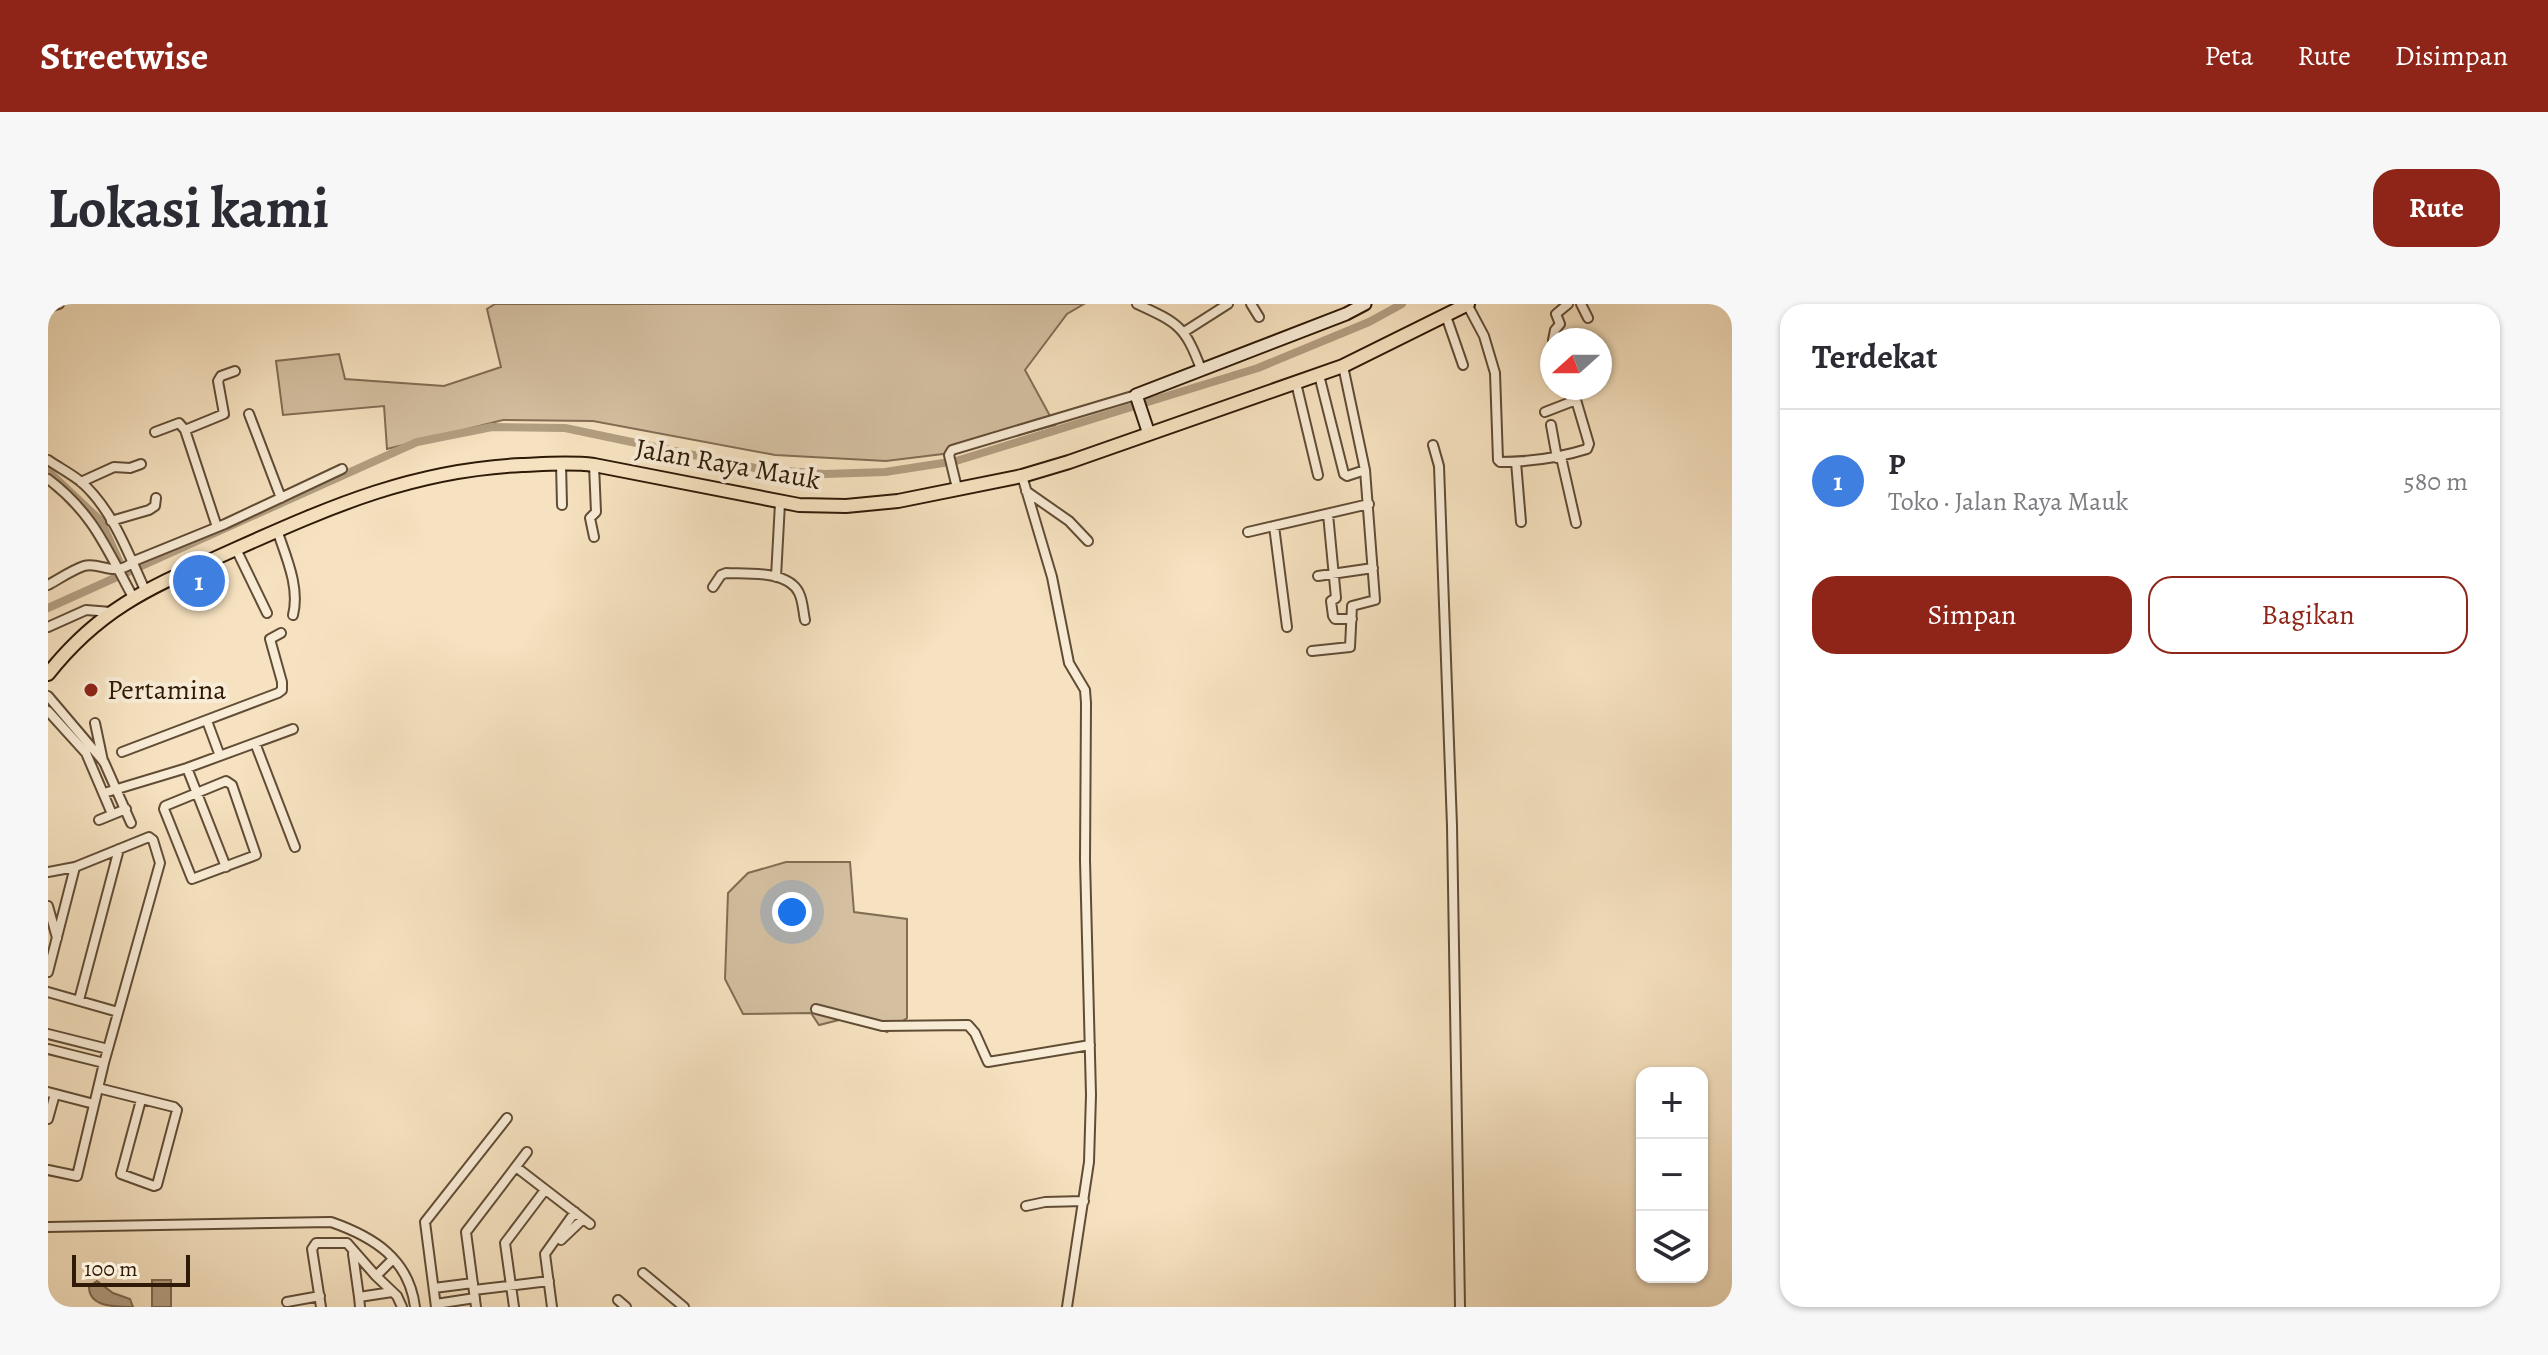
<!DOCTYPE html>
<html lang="id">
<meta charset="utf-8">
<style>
:root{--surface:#fff;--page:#f7f7f7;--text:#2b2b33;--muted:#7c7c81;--line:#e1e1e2;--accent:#8f2418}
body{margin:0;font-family:Alegreya,serif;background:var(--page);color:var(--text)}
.controls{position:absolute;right:24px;bottom:24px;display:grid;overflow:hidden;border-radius:16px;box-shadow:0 2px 6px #0004}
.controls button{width:72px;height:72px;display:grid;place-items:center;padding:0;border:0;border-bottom:2px solid var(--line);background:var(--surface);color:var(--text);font:40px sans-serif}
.compass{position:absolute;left:1492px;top:24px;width:72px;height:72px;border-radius:50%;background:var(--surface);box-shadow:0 2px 6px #0004;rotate:249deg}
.scale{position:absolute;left:24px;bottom:20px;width:118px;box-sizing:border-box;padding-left:8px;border:4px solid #2f1a07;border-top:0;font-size:22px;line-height:28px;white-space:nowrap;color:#2f1a07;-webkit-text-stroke:6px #f9ecd6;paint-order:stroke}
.you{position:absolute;left:744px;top:608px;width:28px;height:28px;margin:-20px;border:6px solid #fff;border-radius:50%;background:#1a73e8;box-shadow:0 0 0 12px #1a73e833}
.badge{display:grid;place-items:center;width:52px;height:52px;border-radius:50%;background:var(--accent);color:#fff;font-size:26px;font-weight:700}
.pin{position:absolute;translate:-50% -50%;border:4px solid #fff;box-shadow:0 2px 8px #0006}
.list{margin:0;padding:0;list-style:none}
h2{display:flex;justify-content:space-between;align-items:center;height:104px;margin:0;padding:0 32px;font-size:34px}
h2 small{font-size:26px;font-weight:400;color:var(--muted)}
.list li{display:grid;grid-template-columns:52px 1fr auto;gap:24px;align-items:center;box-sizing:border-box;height:144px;padding:0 32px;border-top:2px solid var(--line)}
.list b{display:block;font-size:30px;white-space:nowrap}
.list p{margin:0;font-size:26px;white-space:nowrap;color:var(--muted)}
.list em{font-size:26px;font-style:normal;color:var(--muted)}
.actions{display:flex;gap:16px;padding:24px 32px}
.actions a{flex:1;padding:18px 0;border:2px solid var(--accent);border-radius:24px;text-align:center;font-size:28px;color:var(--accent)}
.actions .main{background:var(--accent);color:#fff}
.icon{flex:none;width:44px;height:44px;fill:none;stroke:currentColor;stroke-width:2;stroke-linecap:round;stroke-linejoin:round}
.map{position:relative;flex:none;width:1684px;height:1003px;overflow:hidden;border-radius:24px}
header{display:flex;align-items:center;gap:48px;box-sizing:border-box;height:112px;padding:0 40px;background:var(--accent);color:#fff}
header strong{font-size:38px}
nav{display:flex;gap:44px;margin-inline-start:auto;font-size:28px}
.intro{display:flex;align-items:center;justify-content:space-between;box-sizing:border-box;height:192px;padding:0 48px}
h1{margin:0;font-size:56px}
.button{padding:20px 36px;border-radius:24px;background:var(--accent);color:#fff;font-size:28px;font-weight:700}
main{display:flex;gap:48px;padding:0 48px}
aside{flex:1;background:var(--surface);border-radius:24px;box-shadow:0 2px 6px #0004}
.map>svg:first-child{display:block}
.green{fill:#d4c0a1;stroke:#826d54;stroke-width:2}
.water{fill:#b29e81;stroke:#7e6950;stroke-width:2}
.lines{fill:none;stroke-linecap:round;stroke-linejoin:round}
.canal{stroke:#b29e81;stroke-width:8}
.street-casing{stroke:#614c35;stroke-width:12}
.secondary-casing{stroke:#2f1a07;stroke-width:15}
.primary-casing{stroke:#2f1a07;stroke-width:16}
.street{stroke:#f9ecd6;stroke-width:8}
.secondary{stroke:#f9ecd6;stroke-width:11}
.primary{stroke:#f6e2c0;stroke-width:12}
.poi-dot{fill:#8f2418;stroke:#f9ecd6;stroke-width:3}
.labels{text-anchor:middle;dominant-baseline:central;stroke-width:8;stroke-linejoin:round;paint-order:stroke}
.street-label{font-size:28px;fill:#2f1a07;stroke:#f9ecd6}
.poi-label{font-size:28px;fill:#2f1a07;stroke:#f9ecd6;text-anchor:start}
</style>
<header>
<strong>Streetwise</strong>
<nav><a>Peta</a><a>Rute</a><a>Disimpan</a></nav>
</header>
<div class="intro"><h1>Lokasi kami</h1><a class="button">Rute</a></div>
<main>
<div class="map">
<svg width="1684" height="1003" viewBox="0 0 1684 1003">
<rect width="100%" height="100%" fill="#f6e2c0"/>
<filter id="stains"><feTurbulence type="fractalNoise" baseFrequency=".0025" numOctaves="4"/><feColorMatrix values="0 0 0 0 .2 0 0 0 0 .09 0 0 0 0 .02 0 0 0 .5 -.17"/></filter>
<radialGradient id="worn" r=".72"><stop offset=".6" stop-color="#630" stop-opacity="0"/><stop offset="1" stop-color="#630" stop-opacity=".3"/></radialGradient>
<!-- green -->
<path class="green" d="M447,0H1036L1019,10L977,66L1007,121L903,149L838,157L727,151L545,117L455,116L339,145L336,102L235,111L228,57L291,50L297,75L396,82L453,63L439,5Z
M738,558H802L806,608L859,615V714L839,728L803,713L771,721L763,709L695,710L677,675L680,589L700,569Z"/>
<!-- water -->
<path class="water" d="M104,976H123V1003H104Z
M49,977L65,989L82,995L85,1003C67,1003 41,1003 41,983Z"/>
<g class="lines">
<!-- canal -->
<path class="canal" d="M0,167L53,217L76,268
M0,304L369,138L444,123L517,124L712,165L777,170L837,168L908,157L1210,64L1321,18L1354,0"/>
<defs>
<path id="street" d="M1089,0C1130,19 1137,22 1153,65
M1203,0L1211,13
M1419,0L1436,32L1447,69L1450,156L1452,158C1482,158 1510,154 1539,145L1541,140L1528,96L1497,108
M1533,0L1540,14
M0,3L11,0
M1398,12L1415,61
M1136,28L1180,0
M1505,36L1507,26L1512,20L1508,10L1520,0
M1271,71L1296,170L1299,172L1317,166
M1248,79L1270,171
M1522,84L1528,96
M201,110L233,194
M1503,121L1509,154
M107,128L131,119L137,126
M1385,141L1391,162L1404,522L1412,1003
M1513,153L1528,219
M0,156C10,163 22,169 32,177C64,204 80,249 97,286
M1468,158L1473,218
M513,159L514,201
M974,172L1004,273L1021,359L1037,386L1038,399L1037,556L1043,791L1041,858L1019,1003
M0,175C46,210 58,244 85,293
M33,178L66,163L82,164L93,160
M909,184L901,151L904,146L1088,91
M978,187L1021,217L1040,237
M1280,210L1288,294L1283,297L1285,312L1287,315H1304
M63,217L101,206L107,202L108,194
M1226,222L1239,323
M169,223L137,126L176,110L170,77L173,72L187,67
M229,226C238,253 252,283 245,311
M1200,228L1321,200
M546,233L542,214L548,208L546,161
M188,245L219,309
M1270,272L1325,264
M728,273L732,199
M0,281C11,275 24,266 36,262C52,257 67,275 86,257L177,220L294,165
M665,283L673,271L678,269C699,270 740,266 751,289C755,297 755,307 757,316
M0,323L38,306L63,308
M1264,347L1302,343L1304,302L1327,296L1317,166L1295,62
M0,392L56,458L83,519
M0,407L38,449L64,510
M159,417L172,452
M47,419L55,457
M207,439L247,543
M74,448L230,389L234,386V378L222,335L233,329
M139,464L178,563
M178,477L184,481L208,551L144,575L116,505L117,502Z
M56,489L139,464L245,425
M51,516L78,505
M0,568L27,563L101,533L105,536L112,559L56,759L29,872L0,866
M0,602L9,634
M0,668L27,563
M0,688L70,708
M31,696L71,545
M768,705L834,722L920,721L927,729L940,758L1042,741
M0,730L60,745
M0,745L56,759
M50,784L126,803L129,806L109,881L106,882L73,870L93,796
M0,788L46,800
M0,815L7,790
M468,863L542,920
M978,902L997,898L1036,897
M0,923L283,918C326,933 361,955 367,1003
M513,936L535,915
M305,950L311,993
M595,969L636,1003
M328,972L345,955
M386,984L425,979
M426,986L501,977
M570,996L578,1003
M239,998L272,992
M388,1000L427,994
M273,1003L264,945L268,939H299L328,972L349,992L354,1003
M312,1003L311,993L344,988
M388,1003L377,918L459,814
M428,1003L418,928L479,848
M466,1003L457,939L497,886
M504,1003L497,950L527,908"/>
<path id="secondary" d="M1101,130L1088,91L1298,10L1317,0"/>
<path id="primary" d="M0,370C56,299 111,280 190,244C286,201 367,166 474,161C498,160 522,158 546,161L751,201L798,202L850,197L974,172L1021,158L1295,62L1420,0"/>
</defs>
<!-- street casing -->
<use href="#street" class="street-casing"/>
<!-- secondary casing -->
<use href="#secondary" class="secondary-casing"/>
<!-- primary casing -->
<use href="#primary" class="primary-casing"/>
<!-- street -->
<use href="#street" class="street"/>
<!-- secondary -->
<use href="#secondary" class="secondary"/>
<!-- primary -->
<use href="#primary" class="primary"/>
</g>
<!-- markers -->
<circle class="poi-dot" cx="43" cy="386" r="8"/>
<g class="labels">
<!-- street labels -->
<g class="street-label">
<text transform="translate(680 160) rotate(10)">Jalan Raya Mauk</text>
</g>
<!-- poi labels -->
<g class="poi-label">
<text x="59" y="386">Pertamina</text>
</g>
</g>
<rect width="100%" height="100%" filter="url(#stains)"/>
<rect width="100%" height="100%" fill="url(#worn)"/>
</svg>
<div class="controls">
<button>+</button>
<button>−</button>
<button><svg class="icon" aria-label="layers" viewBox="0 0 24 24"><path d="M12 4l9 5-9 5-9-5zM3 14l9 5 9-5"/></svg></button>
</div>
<svg class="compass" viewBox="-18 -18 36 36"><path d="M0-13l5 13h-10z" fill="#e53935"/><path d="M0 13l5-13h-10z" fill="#7c7c81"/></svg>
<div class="scale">100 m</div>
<div class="you"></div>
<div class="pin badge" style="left:151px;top:277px;background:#3f7fe0">1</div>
</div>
<aside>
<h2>Terdekat<small></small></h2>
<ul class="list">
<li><span class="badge" style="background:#3f7fe0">1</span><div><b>P</b><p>Toko · Jalan Raya Mauk</p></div><em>580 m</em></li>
</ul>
<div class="actions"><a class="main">Simpan</a><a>Bagikan</a></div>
</aside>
</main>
